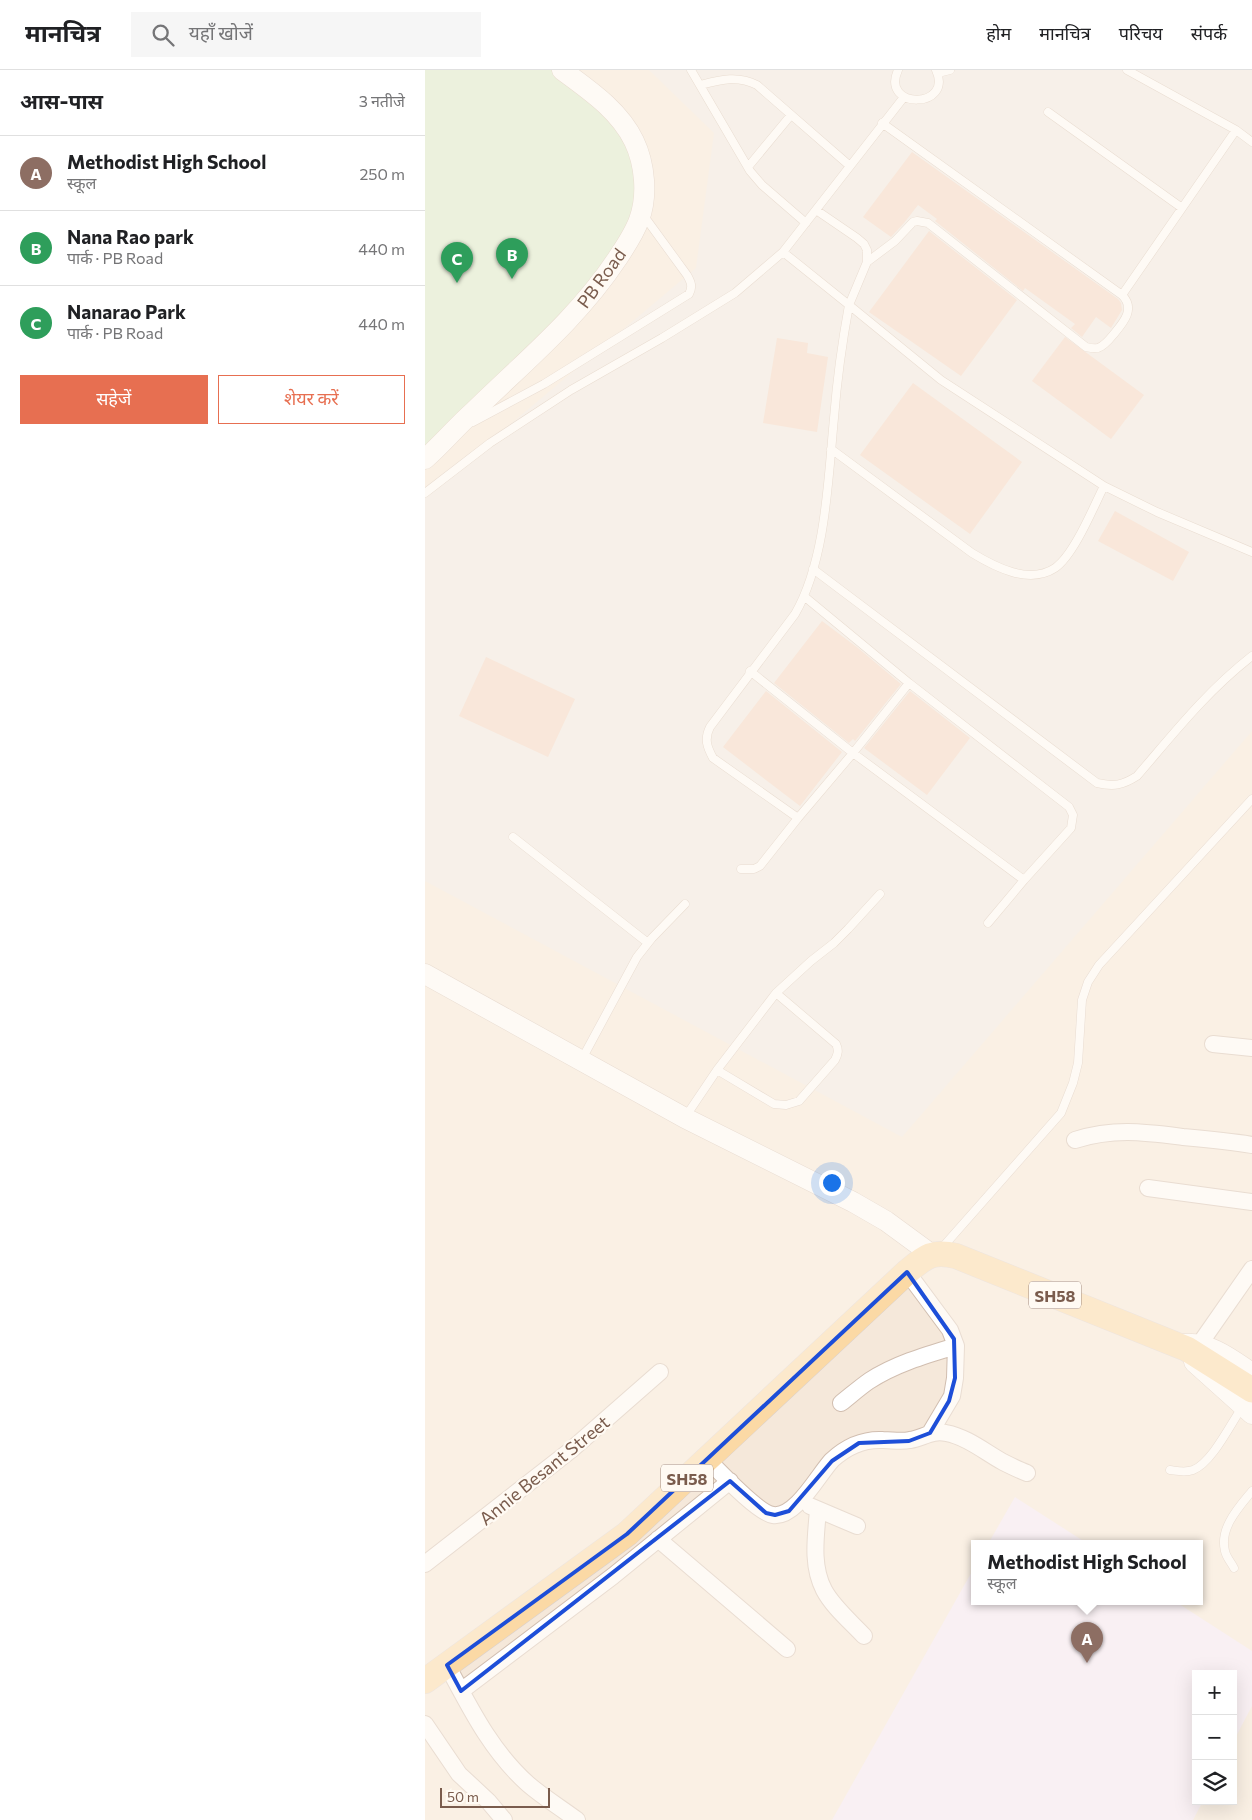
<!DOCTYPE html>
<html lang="hi">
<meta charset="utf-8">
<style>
:root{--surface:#fff;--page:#f6f6f6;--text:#202124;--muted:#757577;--line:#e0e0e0;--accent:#e76f51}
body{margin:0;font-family:Commissioner,"Noto Sans Devanagari",sans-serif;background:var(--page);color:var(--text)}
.controls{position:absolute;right:15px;bottom:15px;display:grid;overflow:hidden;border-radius:0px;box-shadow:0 5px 20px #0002}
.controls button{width:45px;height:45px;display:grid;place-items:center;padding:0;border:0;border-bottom:1px solid var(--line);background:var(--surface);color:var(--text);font:25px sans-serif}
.scale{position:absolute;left:15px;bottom:12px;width:110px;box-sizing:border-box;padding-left:5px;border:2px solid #7a5c4d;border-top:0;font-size:14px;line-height:18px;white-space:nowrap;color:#7a5c4d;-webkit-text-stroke:4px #fffaf3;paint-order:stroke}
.you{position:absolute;left:406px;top:1112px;width:18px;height:18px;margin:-12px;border:4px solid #fff;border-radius:50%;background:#1a73e8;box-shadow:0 0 0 8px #1a73e833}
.badge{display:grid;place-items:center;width:32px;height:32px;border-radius:50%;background:var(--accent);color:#fff;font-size:16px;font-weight:700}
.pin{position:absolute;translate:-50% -41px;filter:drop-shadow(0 1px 2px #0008)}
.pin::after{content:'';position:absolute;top:26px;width:18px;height:15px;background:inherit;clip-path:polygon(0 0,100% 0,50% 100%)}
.popup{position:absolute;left:546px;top:1470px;width:232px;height:65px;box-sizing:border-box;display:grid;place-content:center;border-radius:0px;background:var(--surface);filter:drop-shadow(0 1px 4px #0005);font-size:16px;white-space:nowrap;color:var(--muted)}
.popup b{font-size:19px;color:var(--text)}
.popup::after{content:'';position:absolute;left:50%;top:100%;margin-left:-10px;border:10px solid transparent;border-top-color:var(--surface)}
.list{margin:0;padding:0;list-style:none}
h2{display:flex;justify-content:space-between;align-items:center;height:65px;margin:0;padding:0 20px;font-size:21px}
h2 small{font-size:16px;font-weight:400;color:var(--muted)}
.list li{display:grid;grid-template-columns:32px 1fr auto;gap:15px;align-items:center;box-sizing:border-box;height:75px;padding:0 20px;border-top:1px solid var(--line)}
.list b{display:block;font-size:19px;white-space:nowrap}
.list p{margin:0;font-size:16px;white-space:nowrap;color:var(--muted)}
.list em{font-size:16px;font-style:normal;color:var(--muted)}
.actions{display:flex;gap:10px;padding:15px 20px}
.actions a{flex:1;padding:11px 0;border:1px solid var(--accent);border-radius:0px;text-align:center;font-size:18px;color:var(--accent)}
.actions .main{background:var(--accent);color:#fff}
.icon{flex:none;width:28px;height:28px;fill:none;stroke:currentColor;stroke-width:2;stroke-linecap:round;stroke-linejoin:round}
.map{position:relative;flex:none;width:827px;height:1750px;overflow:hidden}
header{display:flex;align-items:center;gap:30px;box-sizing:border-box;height:70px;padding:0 25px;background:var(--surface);border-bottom:1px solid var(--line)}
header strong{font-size:24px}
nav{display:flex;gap:28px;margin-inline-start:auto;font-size:18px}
.search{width:350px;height:45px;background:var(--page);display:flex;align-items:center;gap:12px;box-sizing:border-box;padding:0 18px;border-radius:0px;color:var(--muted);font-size:19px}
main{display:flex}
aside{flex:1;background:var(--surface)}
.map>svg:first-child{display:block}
.residential{fill:#f5e8da;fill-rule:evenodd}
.industrial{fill:#efe9e4}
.education{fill:#f3e8fa}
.green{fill:#d8ecc9}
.building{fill:#f3d5c3}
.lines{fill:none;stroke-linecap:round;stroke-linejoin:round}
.service-casing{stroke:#d1beb0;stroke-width:9}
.minor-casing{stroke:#d1beb0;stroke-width:18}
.tertiary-casing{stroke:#d1beb0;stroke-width:21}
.primary-casing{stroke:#dad1cd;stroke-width:26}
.service{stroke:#fff;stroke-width:8}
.minor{stroke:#fff;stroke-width:16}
.tertiary{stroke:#fff;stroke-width:20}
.primary{stroke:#fbd9a5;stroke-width:25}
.marked{fill:none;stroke:#1d4ed8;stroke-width:4;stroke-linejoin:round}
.labels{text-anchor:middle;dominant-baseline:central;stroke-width:4.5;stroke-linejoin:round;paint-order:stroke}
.shield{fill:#fffaf3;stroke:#a28b7f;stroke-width:1}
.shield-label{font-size:16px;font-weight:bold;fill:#7a5c4d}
.street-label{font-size:18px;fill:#7a5c4d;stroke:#fffaf3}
</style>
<header>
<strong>मानचित्र</strong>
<div class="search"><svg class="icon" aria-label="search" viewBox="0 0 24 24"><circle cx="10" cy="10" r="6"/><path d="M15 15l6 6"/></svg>यहाँ खोजें</div>
<nav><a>होम</a><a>मानचित्र</a><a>परिचय</a><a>संपर्क</a></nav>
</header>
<main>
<aside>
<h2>आस-पास<small>3 नतीजे</small></h2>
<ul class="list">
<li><span class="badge" style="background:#8d6e63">A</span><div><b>Methodist High School</b><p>स्कूल</p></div><em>250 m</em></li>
<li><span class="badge" style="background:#2e9e5b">B</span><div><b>Nana Rao park</b><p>पार्क · PB Road</p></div><em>440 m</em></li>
<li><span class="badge" style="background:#2e9e5b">C</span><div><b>Nanarao Park</b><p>पार्क · PB Road</p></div><em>440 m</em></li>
</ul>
<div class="actions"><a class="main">सहेजें</a><a>शेयर करें</a></div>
</aside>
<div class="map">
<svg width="827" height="1750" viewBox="0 0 827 1750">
<rect width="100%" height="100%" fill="#fdf6ec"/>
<!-- residential -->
<path class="residential" d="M0,0H827V1750H0ZM550,1474H774V1532H550ZM771,1604H808V1731H771Z"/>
<!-- industrial -->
<path class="industrial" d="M224,0H827V661L477,1067L0,811V426L271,198L289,63Z"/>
<!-- education -->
<path class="education" d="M590,1427L663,1474H563Z
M549,1498L550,1532H751L827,1581V1636L808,1672V1604H771V1731H778L768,1750H407Z"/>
<!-- green -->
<path class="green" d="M0,0H148L199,47L223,142L125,277L0,387Z"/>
<!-- building -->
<path class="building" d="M487,82L693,229L696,233L697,240L686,258L671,247L657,267L646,258L650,254L600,218L598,221L510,151L512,149L493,135L479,153L466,167L438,147Z
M504,161L592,230L536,306L444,242Z
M640,267L719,325L686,369L607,311Z
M352,268L383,273L382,283L403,287L392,362L338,353Z
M488,313L597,392L545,464L435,385Z
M690,441L764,482L748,511L673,471Z
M397,551L433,578L476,614L430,671L428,669L424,673L349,613Z
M61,587L150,629L123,687L34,646Z
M341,621L417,682L375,736L298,677Z
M485,621L545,668L502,725L439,678Z"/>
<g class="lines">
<defs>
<path id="service" d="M266,0L325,101L337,115L381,153
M473,0C455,40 529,39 511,0
M702,0L811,60L827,72
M513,3L525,0
M275,15C295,10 312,5 332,15L425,96
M623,42L757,138
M323,97L366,45
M391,140L432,168L439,174L442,180V192L424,235L516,310L679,416L732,442L827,482
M358,182L479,27
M442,192L470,171L488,152L492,151L503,153L661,277C665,278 669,279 673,278C679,276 684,270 688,265C698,253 711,239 697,225L457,53
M697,225L811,60
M48,352L119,314L264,224C268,217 266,212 262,205L219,146
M406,379L547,483C570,497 604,515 630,498C649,485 668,438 679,416
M0,423L65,373L146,320L237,268L310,223L358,182L424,235C417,273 412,310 409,348C403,410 401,490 370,544L285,657C279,669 282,677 288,688L373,748L428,683L484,613L380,527
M388,499L672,713C689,717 698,715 712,706C750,662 781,622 827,586
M325,601L428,683L599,810L563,853
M484,613L644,737L648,745L646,758L599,810
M88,767L223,873
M316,799H329L335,796L373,748
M157,989L212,887L227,868L260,834
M292,1000L349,1034L361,1035L374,1031L410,990C413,984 414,980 411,974L351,923
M261,1046L292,1000L351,923L386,891L409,873L423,859L455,824
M516,1179L636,1043L648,1013L653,993L657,930L663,912L674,895L827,729
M745,1400C753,1401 760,1403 768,1400C787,1393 806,1353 818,1336
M809,1498C806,1492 801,1487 800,1481C794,1458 814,1437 827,1421"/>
<path id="minor" d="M788,974L827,978
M650,1070C689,1058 718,1062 758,1067C781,1069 804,1071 827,1075
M723,1118L827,1132
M482,1202L525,1260L531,1276L530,1308L527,1326L505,1363
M774,1275L827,1199
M416,1333C425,1326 434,1318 444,1311C470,1294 501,1285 531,1276
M282,1389C294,1401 333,1443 348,1445C371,1448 393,1405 407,1390C421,1377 439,1369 458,1370C467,1370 476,1372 485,1370C498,1368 507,1360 521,1363C542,1367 560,1382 578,1392C586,1396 594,1400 602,1403
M385,1436L432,1456
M393,1440C391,1466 386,1495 399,1520C408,1537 426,1552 439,1566
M233,1469L362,1579
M0,1494L146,1380L235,1302
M22,1595C45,1638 66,1681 103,1714C118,1727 136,1738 152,1750
M36,1621L188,1506L305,1411
M0,1654L34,1704L63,1731L79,1750"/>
<path id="tertiary" d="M0,389C17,374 32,356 49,341C99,292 153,248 192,189C200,177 209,164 214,150C223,126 220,94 209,71C194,40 164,20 137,0
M0,904L260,1048L428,1132L461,1151L506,1184
M759,1274C785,1272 806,1289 827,1303
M769,1292L827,1344"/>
<path id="primary" d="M0,1611L202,1464L482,1202C500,1187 507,1180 531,1186L762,1279L827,1320"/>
</defs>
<!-- service casing -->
<use href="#service" class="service-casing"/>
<!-- minor casing -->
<use href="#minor" class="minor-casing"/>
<!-- tertiary casing -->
<use href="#tertiary" class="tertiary-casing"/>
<!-- primary casing -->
<use href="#primary" class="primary-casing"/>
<!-- service -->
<use href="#service" class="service"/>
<!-- minor -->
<use href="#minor" class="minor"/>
<!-- tertiary -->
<use href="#tertiary" class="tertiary"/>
<!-- primary -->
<use href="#primary" class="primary"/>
</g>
<!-- marked area -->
<path d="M0 0H827V1750H0ZM482,1202L529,1269L530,1308L524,1331L505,1363L484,1371L434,1373L407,1391L364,1441L350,1445L341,1443L305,1411L36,1621L22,1595L202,1464Z" fill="#fdf6ec" fill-opacity=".55" fill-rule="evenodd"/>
<path class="marked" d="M482,1202L529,1269L530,1308L524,1331L505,1363L484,1371L434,1373L407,1391L364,1441L350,1445L341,1443L305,1411L36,1621L22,1595L202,1464Z"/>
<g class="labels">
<!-- shield labels -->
<g class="shield">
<rect x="604" y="1211.5" width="52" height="27" rx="4"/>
<rect x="236" y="1394.5" width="52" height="27" rx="4"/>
</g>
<g class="shield-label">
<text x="630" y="1225">SH58</text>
<text x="262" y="1408">SH58</text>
</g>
<!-- street labels -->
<g class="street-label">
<text transform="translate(176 208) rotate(-54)">PB Road</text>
<text transform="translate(119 1400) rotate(-39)">Annie Besant Street</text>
</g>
</g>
</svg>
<div class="controls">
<button>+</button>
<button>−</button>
<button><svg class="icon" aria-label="layers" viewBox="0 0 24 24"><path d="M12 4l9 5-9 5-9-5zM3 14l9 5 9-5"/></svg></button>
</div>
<div class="scale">50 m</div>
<div class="you"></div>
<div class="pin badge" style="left:662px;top:1593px;background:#8d6e63">A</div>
<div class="popup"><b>Methodist High School</b>स्कूल</div>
<div class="pin badge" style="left:87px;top:209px;background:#2e9e5b">B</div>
<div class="pin badge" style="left:32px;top:213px;background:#2e9e5b">C</div>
</div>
</main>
